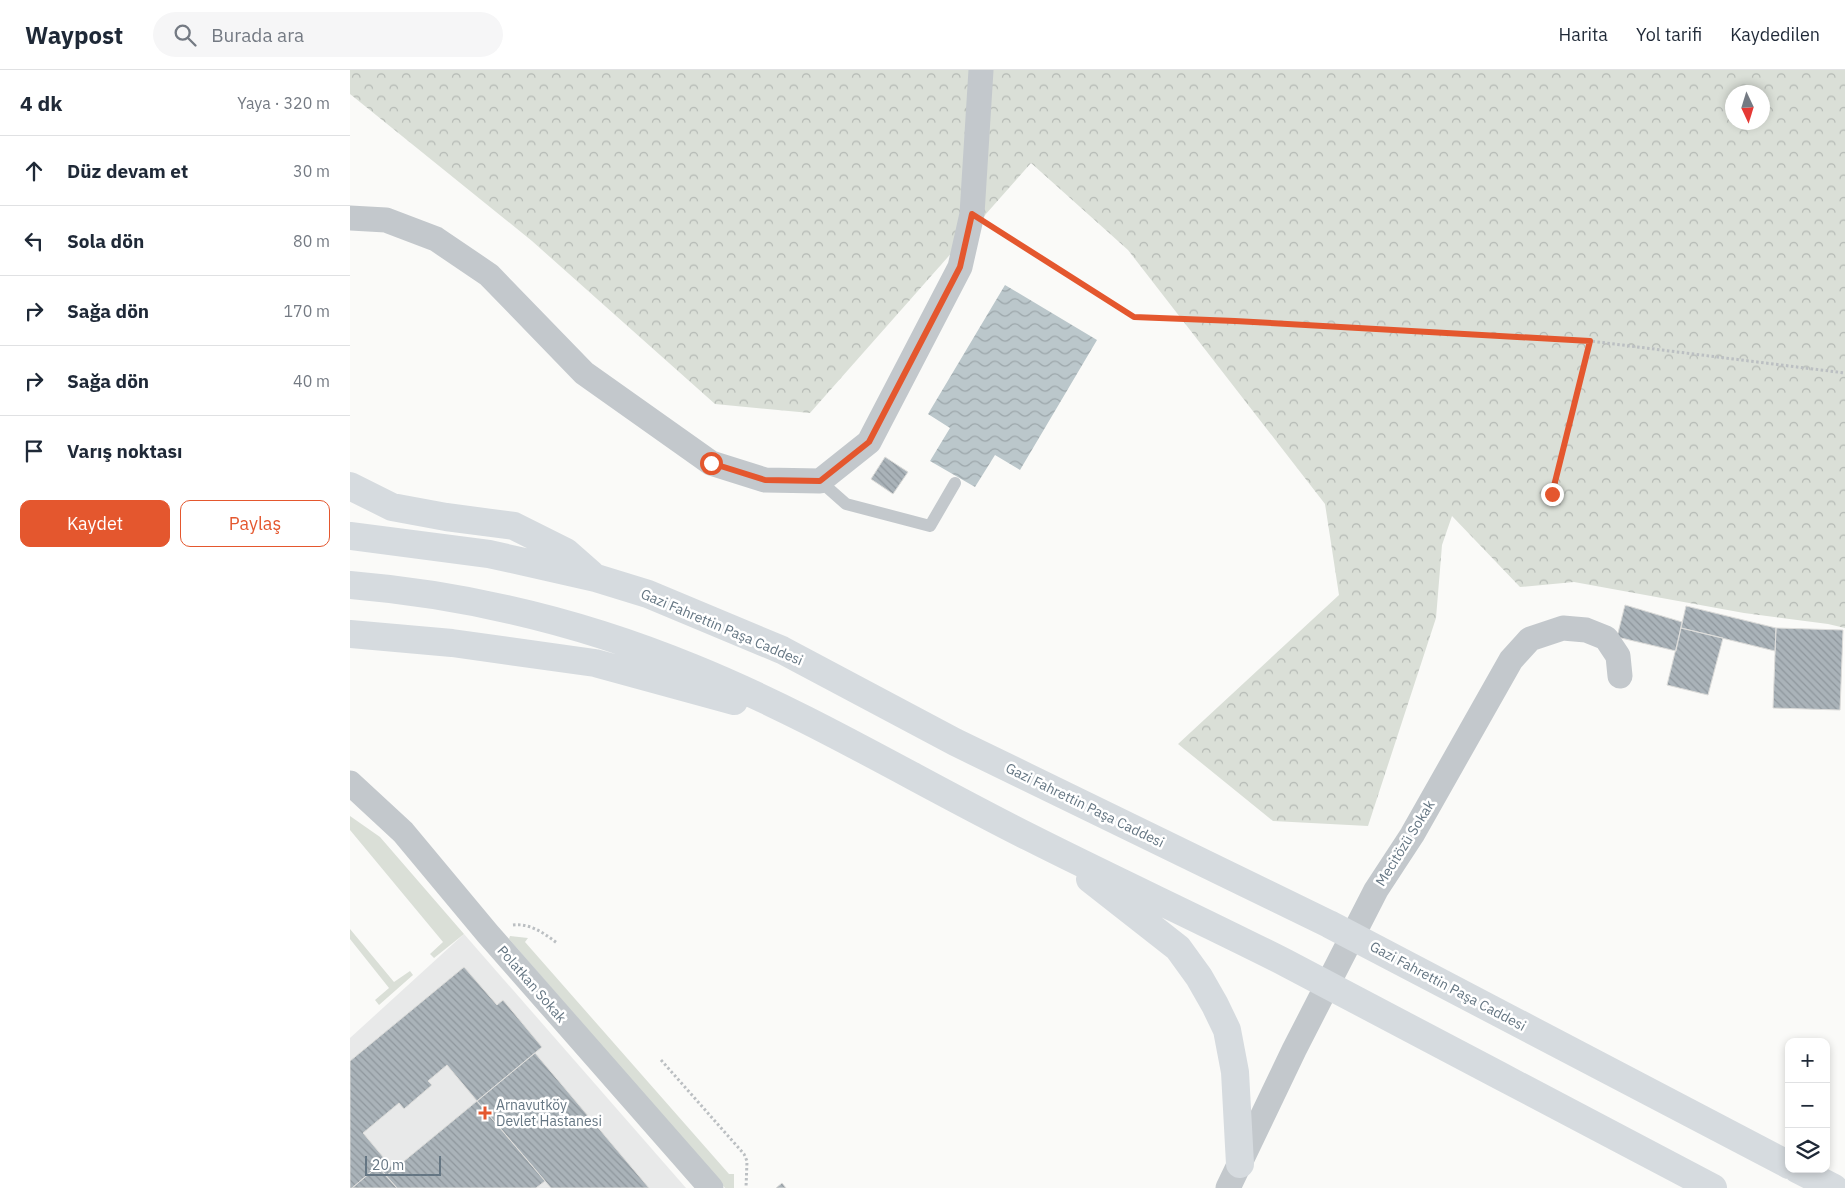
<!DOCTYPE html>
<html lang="tr">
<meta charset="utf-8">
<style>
:root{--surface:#fff;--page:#f6f6f7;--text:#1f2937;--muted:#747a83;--line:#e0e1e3;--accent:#e4572e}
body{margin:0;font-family:"IBM Plex Sans",sans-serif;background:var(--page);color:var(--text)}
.controls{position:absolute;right:15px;bottom:15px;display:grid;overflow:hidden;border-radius:10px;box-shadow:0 2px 8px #0003}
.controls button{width:45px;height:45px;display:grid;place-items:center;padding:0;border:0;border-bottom:1px solid var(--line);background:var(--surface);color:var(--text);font:25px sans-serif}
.compass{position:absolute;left:1375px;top:15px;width:45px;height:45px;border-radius:50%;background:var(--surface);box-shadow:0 2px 8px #0003;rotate:176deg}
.scale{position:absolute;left:15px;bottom:12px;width:76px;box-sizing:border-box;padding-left:5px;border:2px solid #657683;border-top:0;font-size:14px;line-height:18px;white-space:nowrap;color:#657683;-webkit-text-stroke:4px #fff;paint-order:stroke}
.stop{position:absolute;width:15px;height:15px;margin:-11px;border:4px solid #e4572e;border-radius:50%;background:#fff}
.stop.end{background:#e4572e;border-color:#fff;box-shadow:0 1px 5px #0008}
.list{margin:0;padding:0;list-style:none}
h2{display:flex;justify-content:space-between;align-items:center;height:65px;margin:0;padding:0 20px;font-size:21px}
h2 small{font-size:16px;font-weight:400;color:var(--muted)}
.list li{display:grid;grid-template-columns:32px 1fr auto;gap:15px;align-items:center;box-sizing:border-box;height:70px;padding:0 20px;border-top:1px solid var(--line)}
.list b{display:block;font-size:19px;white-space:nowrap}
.list em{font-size:16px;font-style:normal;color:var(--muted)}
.actions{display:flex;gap:10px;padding:15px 20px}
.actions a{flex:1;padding:11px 0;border:1px solid var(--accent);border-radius:10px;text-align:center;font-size:18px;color:var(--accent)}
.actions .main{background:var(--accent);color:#fff}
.icon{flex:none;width:28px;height:28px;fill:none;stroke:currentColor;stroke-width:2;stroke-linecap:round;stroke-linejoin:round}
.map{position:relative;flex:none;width:1495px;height:1118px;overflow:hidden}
header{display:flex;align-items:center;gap:30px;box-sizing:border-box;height:70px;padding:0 25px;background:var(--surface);border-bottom:1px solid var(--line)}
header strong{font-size:24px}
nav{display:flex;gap:28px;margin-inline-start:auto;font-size:18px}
.search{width:350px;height:45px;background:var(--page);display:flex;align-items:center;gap:12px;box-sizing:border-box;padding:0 18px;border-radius:28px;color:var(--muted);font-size:19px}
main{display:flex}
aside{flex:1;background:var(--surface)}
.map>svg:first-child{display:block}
.built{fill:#e8e9e9}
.grass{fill:#dadfd7}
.forest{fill:url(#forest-crowns);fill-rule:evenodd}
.water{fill:url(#water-waves)}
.building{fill:url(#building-back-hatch);stroke:#dcdcda}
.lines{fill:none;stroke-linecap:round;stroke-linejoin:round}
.path{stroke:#bbbfc2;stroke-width:3;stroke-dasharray:2.5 2.5;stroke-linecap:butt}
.lane{stroke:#c3c8cc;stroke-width:12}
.street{stroke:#c3c8cc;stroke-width:25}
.highway{stroke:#d6dbdf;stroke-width:28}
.route{stroke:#e4572e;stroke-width:6}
.poi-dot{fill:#e4572e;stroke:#fff;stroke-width:2}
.labels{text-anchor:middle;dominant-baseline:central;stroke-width:5;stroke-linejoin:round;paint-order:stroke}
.street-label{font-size:14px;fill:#657683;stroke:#fff}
.poi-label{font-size:14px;fill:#657683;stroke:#fff;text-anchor:start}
</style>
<header>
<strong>Waypost</strong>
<div class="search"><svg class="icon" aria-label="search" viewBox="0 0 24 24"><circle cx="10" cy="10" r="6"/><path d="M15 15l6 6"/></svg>Burada ara</div>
<nav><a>Harita</a><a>Yol tarifi</a><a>Kaydedilen</a></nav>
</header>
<main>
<aside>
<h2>4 dk<small>Yaya · 320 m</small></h2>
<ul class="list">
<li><svg class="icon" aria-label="ahead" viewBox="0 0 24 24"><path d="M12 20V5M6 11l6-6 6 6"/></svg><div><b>Düz devam et</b></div><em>30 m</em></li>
<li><svg class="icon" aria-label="left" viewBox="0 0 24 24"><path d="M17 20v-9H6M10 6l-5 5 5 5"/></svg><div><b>Sola dön</b></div><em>80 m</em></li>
<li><svg class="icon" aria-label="right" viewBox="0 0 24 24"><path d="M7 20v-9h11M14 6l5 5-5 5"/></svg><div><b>Sağa dön</b></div><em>170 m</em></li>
<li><svg class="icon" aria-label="right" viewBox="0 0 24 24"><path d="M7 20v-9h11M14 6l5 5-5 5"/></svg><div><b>Sağa dön</b></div><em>40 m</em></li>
<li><svg class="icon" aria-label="arrive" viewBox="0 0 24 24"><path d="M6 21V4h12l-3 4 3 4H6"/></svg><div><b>Varış noktası</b></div></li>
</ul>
<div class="actions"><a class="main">Kaydet</a><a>Paylaş</a></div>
</aside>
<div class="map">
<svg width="1495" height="1118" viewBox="0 0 1495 1118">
<defs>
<pattern id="forest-crowns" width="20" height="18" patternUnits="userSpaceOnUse" patternTransform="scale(1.25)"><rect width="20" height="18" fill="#dadfd7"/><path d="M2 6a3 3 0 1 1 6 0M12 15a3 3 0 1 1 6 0" fill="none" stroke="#b4b9b4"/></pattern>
<pattern id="water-waves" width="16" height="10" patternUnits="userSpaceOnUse" patternTransform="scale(1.25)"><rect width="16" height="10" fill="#bbc7cb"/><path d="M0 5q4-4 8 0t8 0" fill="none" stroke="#9ca6aa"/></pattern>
<pattern id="building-back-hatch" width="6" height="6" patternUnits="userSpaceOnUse" patternTransform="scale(1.25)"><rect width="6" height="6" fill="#aab3b9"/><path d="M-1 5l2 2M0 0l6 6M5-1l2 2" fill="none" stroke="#8e969c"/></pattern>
</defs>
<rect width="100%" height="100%" fill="#fafaf8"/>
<!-- built -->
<path class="built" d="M114,864L336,1118H0V968Z"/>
<!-- grass -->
<path class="grass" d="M0,746L30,767L114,864L84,888L80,884L93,872L0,760Z
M0,859L44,912L60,901L63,905L29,935L25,930L39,918L0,869Z
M160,866L178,868L175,872L379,1104H384V1118H375L159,869Z"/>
<!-- forest -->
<path class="forest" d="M0,0H1495V558L1478,554L1394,543L1224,512L1170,517L1102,446L1092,475L1086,548L1018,756L923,751L828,674L989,525L975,434L778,180L681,93L460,343L365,334L182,171L0,24ZM1382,22H1412V52H1382Z"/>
<!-- water -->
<path class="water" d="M655,215L747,270L670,400L645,385L625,417L580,391L600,358L578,344Z"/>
<!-- building -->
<path class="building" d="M535,387L558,402L543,424L521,409Z
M1275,535L1332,552L1326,581L1267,567Z
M1336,536L1426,558L1425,581L1331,558Z
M1331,558L1373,568L1358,625L1317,615Z
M1426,558L1493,560L1490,640L1423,638Z
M114,897L147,935L153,930L192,977L127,1031L97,995L78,1011L82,1015L54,1039L49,1033L13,1063L44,1100L36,1106L28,1096L2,1118H0V991Z
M185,983L299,1118H201L127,1031Z
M127,1031L195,1111L186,1118H47L36,1106Z
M28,1096L47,1118H2Z
M432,1113L436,1118H426Z"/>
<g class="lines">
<!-- path -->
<path class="path" d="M644,158L784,247L885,251L1240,271L1495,303
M1202,424L1240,271
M163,855C180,853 194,863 207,873
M311,990L394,1084L397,1091L396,1118"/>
<!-- lane -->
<path class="lane" d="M470,411L496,434L580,456L605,413"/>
<!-- street -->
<path class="street" d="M0,148L36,150L86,169L139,205L234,303L361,393L415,410L470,411L519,372L610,197L622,144L631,0
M0,713L53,762L138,864L361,1118
M878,1118L944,980L1026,820L1062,765L1161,590L1180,569L1213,558L1236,560L1256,568L1268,586L1270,606"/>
<!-- highway -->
<path class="highway" d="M0,416L42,437L96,447L164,456L216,482L241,504
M0,466L139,484L246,508L298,524L432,580L605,672L979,854L1439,1095
M0,515C118,525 234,553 343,598C459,645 567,711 679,767C764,810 851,850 936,893C1079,967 1220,1044 1363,1118
M0,564L102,573L245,593L384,631
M740,809L828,878L849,907L865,935L877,960L885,1002L890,1094
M1447,1099L1484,1118"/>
</g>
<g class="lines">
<!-- route -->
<path class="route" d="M361,393L415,410L470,411L519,372L610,197L622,144L784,247L885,251L1240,271L1202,424"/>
</g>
<!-- markers -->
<path class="poi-dot" d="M132.5 1035.5h5v5h5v5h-5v5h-5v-5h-5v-5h5z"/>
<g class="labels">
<!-- street labels -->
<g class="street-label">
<text transform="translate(372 557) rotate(23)">Gazi Fahrettin Paşa Caddesi</text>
<text transform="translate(735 735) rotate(26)">Gazi Fahrettin Paşa Caddesi</text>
<text transform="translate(1055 773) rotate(-58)">Mecitözü Sokak</text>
<text transform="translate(182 914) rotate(49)">Polatkan Sokak</text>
<text transform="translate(1098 916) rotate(28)">Gazi Fahrettin Paşa Caddesi</text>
</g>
<!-- poi labels -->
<g class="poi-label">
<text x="146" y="1035">Arnavutköy<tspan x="146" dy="16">Devlet Hastanesi</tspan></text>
</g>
</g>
</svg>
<div class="controls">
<button>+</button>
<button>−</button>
<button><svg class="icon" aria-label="layers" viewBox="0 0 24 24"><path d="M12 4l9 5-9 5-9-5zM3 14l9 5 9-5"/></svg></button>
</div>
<svg class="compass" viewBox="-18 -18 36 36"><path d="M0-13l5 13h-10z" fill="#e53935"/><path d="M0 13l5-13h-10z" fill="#747a83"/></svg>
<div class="scale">20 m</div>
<div class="stop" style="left:361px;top:393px"></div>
<div class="stop end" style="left:1202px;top:424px"></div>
</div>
</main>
